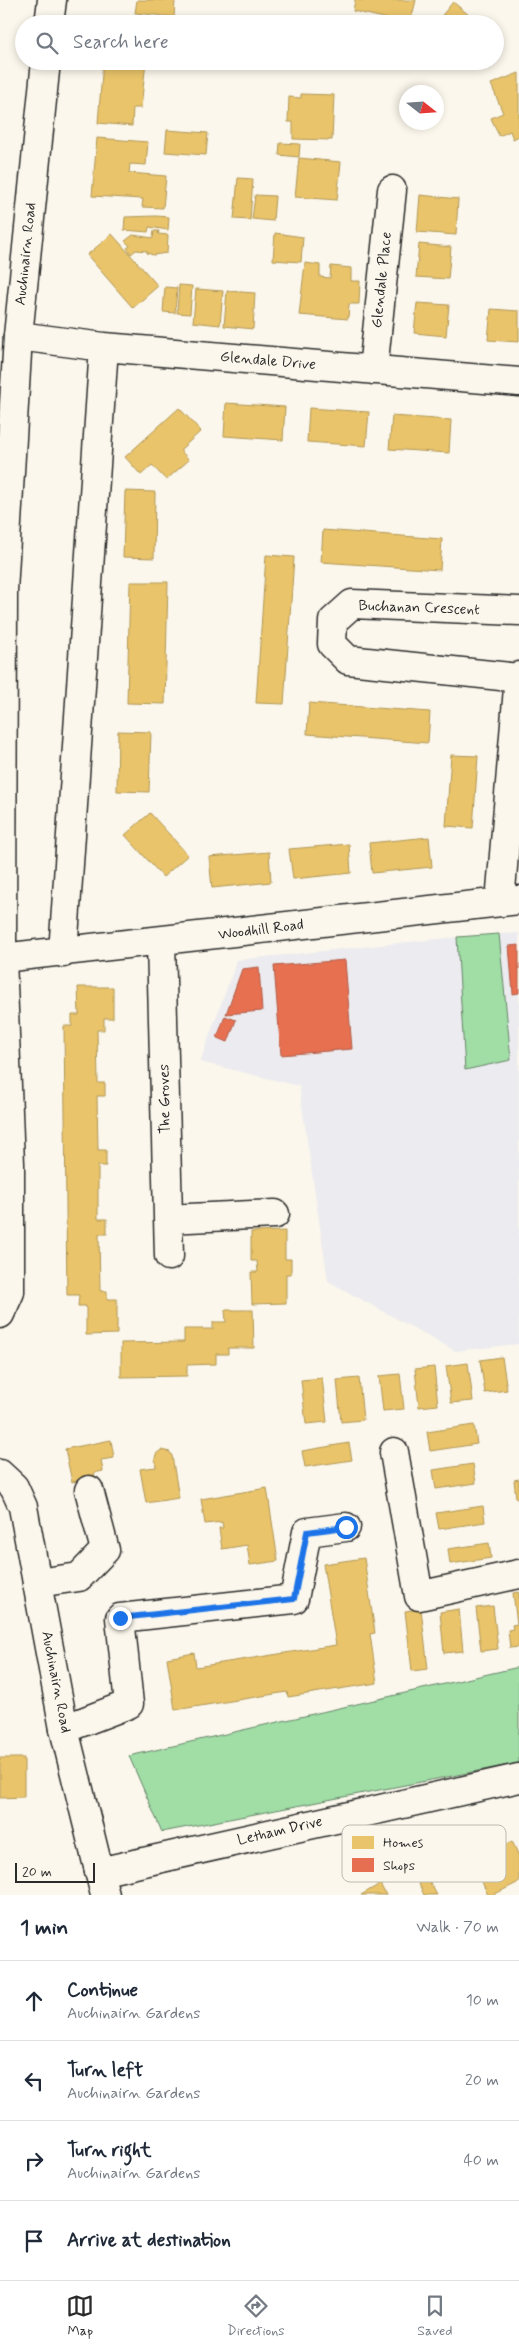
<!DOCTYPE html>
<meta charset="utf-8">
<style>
:root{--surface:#fff;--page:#f2f2f3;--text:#1f2937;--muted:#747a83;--line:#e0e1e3;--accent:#2b2b2b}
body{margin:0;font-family:Mynerve,sans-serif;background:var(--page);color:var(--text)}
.compass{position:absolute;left:399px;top:85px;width:45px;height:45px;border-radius:50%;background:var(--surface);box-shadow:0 2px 8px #0003;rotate:107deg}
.scale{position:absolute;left:15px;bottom:12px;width:80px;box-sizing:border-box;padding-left:5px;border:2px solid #2b2b2b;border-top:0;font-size:14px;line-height:18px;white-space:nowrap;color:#2b2b2b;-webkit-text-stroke:4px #fbf7ec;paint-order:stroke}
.stop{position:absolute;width:15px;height:15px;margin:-11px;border:4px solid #1a73e8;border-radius:50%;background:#fff}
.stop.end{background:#1a73e8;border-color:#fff;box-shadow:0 1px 5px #0008}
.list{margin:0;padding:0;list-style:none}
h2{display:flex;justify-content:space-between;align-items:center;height:65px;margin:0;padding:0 20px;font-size:21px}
h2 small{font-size:16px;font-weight:400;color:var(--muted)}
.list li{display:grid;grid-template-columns:32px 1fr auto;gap:15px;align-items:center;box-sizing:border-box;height:80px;padding:0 20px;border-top:1px solid var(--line)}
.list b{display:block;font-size:19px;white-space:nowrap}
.list p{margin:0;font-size:16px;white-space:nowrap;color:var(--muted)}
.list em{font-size:16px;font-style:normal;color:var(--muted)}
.icon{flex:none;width:28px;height:28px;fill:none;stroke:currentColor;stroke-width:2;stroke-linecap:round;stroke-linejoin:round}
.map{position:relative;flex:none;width:519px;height:1895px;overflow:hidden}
.search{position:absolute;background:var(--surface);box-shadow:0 2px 8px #0003;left:15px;right:15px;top:15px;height:55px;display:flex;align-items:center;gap:12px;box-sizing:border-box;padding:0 18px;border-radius:28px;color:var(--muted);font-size:19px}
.sheet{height:385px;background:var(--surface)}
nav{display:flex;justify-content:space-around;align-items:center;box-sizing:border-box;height:70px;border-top:1px solid var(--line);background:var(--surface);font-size:14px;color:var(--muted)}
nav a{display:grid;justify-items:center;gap:2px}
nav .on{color:var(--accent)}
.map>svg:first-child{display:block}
.built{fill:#ecebef}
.green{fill:#a0dea6;stroke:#668468}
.homes{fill:#e9c46a;stroke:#b09657}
.shops{fill:#e76f51;stroke:#af5b46}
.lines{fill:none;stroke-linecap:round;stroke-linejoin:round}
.minor-casing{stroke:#2b2b2b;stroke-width:31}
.major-casing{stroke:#2b2b2b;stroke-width:31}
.minor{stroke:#fbf7ec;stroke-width:28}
.major{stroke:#fbf7ec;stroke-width:28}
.route{stroke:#1a73e8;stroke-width:6}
.labels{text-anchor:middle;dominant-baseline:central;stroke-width:5;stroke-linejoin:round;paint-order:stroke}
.street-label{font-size:15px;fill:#2b2b2b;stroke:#fbf7ec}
.key{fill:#fbf7ec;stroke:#bdbab2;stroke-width:1}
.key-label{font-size:14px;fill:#2b2b2b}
</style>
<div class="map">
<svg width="519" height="1895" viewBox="0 0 519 1895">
<rect width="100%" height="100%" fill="#fbf7ec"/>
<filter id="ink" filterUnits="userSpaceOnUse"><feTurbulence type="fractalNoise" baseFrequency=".02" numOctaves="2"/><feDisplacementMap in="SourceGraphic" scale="10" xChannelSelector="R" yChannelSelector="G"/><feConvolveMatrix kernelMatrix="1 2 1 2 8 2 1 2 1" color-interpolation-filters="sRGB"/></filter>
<g filter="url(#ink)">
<!-- built -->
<path class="built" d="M519,933V1344L455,1351L328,1281L299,1086L200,1062L237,960L457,937L465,1070L511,1060L499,934Z"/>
<!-- green -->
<path class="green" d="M499,934L511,1060L465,1070L457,937Z
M519,1667V1763L162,1832L129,1756Z"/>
<!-- homes -->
<path class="homes" d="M137,0H175L174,17L135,13Z
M355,0H416L410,24L353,11Z
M453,2L480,24H435Z
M103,61H146L141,108H133L132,126L98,123Z
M172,61H197L196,65L172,63Z
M519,73V136L513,139L510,131L499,136L491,118L503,113L491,84Z
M301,94L334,95L332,140L293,139V122H288L289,97L301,98Z
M167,130L208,133L206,155L165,152Z
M97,138L148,142L146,165L130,164L129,173L166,176L163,208L142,207L143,199L92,196Z
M280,143L300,144L299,157L279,155Z
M299,158L341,162L337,200L295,197Z
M238,178L253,179L250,220L234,219Z
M255,195L275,196L273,221L252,219Z
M420,195L458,199L456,235L417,232Z
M156,216L169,217L168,230L149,227L148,232L124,230L125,217Z
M154,231H159L158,234L168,235L167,253L153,255L147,253V251L136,250L131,254L127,248L130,246L125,241L133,235L153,238Z
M275,233L303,237L301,262L273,260Z
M112,234L158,286L133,308L87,255Z
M419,244L451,247L448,279L416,277Z
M305,263L320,265V277L330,278L331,266L351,268V281H360L359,304H349L348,319L299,315Z
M179,285L192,286L190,314L177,313Z
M165,287L177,288L175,313L163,312Z
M196,289L223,291L220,325L193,322Z
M227,291L255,293L253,329L224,326Z
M417,303L449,305L446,336L414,333Z
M491,309L519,311V342L488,340Z
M226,403L285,407L283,440L224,436Z
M179,408L201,431L180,450L189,460L166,480L152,465L141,475L125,457Z
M309,408L369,412L366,446L307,442Z
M392,416L451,420L449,453L389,449Z
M125,491L155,492L154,558L123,557Z
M323,530L442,539L440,570L321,562Z
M266,555L294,557L284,704L256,703Z
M130,582H168L165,704L127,703Z
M309,703L430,712L428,743L307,734Z
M118,731L151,732L149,792L117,791Z
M451,755L478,756L473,828L446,826Z
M150,813L188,855L163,877L125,835Z
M429,837L432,867L372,873L369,843Z
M349,844L351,873L293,879L289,849Z
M269,852L271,882L212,888L209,857Z
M78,987H113V1018H104V1030H97L98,1083H105V1096H97L98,1150H106V1166H98V1219H107V1234H99L100,1291H107V1299H117V1334L86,1335V1306H78L79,1295H67L64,1026H72V1015H79Z
M285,1231V1259H291V1274H286V1303L252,1304L251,1272H258L257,1261H251V1232Z
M225,1310H253L254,1348H228V1354H216V1364L187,1365V1376L121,1377V1343L184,1342V1329H213V1322H226Z
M502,1357L507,1390L485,1393L480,1360Z
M468,1363L473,1401L451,1403L446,1366Z
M434,1367L438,1405L419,1407L415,1369Z
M400,1374L404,1409L383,1411L379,1376Z
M322,1378L327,1422L306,1424L301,1380Z
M359,1378L363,1420L341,1422L337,1380Z
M474,1425L477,1444L430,1451L427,1432Z
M111,1440L114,1458L101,1460L103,1471L94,1473L95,1477L72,1482L65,1449Z
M349,1443L352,1460L305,1467L302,1451Z
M161,1450L170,1452L172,1456L179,1498L146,1503L140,1469L156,1467L155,1459L156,1454Z
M473,1464L476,1483L436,1489L433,1470Z
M519,1479V1498H516L514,1480Z
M267,1488L278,1561L250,1565L247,1545L222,1549L219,1528H223L222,1522L205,1524L201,1499Z
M483,1506L485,1522L439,1529L436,1513Z
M489,1543L491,1558L450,1564L448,1549Z
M364,1558L375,1633L370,1634L377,1683L288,1697L287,1692L175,1710L167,1658L194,1653L196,1667L336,1645L323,1564Z
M519,1592V1647L510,1648L508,1630L513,1629L512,1625L517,1624L513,1593Z
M493,1606L498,1649L481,1651L476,1608Z
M421,1609L428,1669L412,1671L405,1611Z
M459,1609L463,1651L444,1653L440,1612Z
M0,1758H24V1797L0,1798Z
M512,1841L519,1856V1882L493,1895H488L481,1880L490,1875L481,1857Z
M428,1879L437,1895H424L419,1884Z
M380,1884L386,1895H361Z"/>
<!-- shops -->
<path class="shops" d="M519,945V993L513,994L509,946Z
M345,960L352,1049L281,1055L274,966Z
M259,967L262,1011L226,1014L242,969Z
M225,1016L236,1020L228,1042L217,1038Z"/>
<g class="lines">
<defs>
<path id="minor" d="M18,336L104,347L519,382
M373,370L392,190
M519,678L348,660L332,644L333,621L352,604L519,611
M500,902L519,676
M161,941L169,1256
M63,953L104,347
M2,958L519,900
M168,1219L275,1214
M394,1452L419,1596L519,1574
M37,1583L79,1577L105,1550L89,1490
M64,1729L129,1704L120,1618L294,1599L307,1532L346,1527
M99,1872L519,1778"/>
<path id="major" d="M49,24L52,0
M0,1314L10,1292V1164L2,958L3,591L18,336L46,61
M0,1474L14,1487L23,1507L64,1729L105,1895"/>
</defs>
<!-- minor casing -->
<use href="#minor" class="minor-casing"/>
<!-- major casing -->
<use href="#major" class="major-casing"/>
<!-- minor -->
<use href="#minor" class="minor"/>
<!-- major -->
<use href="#major" class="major"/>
</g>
</g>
<g class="lines" filter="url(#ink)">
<!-- route -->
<path class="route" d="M120,1618L294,1599L307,1532L346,1527"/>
</g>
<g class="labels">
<!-- street labels -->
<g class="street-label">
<text transform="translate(26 254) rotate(-84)">Auchinairn Road</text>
<text transform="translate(382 280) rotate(-84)">Glendale Place</text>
<text transform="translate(268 361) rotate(5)">Glendale Drive</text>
<text transform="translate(419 608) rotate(2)">Buchanan Crescent</text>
<text transform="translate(261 930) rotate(-7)">Woodhill Road</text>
<text transform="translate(165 1099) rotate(-91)">The Groves</text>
<text transform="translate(56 1682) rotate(79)">Auchinairn Road</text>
<text transform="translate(280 1831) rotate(-13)">Letham Drive</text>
</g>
</g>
<!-- legend -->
<rect x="342" y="1825" width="164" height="57" rx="8" class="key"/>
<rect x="352" y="1836" width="22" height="13" fill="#e9c46a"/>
<rect x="352" y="1858" width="22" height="14" fill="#e76f51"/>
<g class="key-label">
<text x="383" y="1847">Homes</text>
<text x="383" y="1870">Shops</text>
</g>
</svg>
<svg class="compass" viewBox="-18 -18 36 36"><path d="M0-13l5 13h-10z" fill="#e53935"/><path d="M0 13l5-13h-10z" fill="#747a83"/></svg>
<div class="scale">20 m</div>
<div class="stop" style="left:346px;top:1527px"></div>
<div class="stop end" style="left:120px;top:1618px"></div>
<div class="search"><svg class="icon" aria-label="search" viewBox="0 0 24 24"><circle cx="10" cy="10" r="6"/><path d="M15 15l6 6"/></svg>Search here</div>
</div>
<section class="sheet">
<h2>1 min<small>Walk · 70 m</small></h2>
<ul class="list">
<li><svg class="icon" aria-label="ahead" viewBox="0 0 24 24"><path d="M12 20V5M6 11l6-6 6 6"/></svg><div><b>Continue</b><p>Auchinairn Gardens</p></div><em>10 m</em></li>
<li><svg class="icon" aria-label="left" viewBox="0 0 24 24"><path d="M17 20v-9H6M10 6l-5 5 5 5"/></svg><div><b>Turn left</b><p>Auchinairn Gardens</p></div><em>20 m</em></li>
<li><svg class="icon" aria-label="right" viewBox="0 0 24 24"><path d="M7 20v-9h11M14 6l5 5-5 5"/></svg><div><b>Turn right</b><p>Auchinairn Gardens</p></div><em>40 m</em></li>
<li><svg class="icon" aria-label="arrive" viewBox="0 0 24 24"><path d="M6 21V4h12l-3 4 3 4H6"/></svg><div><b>Arrive at destination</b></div></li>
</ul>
</section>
<nav>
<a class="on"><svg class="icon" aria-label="map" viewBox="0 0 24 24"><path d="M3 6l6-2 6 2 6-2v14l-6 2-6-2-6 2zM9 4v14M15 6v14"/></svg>Map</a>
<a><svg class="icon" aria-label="directions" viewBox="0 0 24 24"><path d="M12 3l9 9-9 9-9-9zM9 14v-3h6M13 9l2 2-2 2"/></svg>Directions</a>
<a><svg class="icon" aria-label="saved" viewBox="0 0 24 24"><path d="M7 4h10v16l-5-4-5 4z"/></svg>Saved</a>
</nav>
